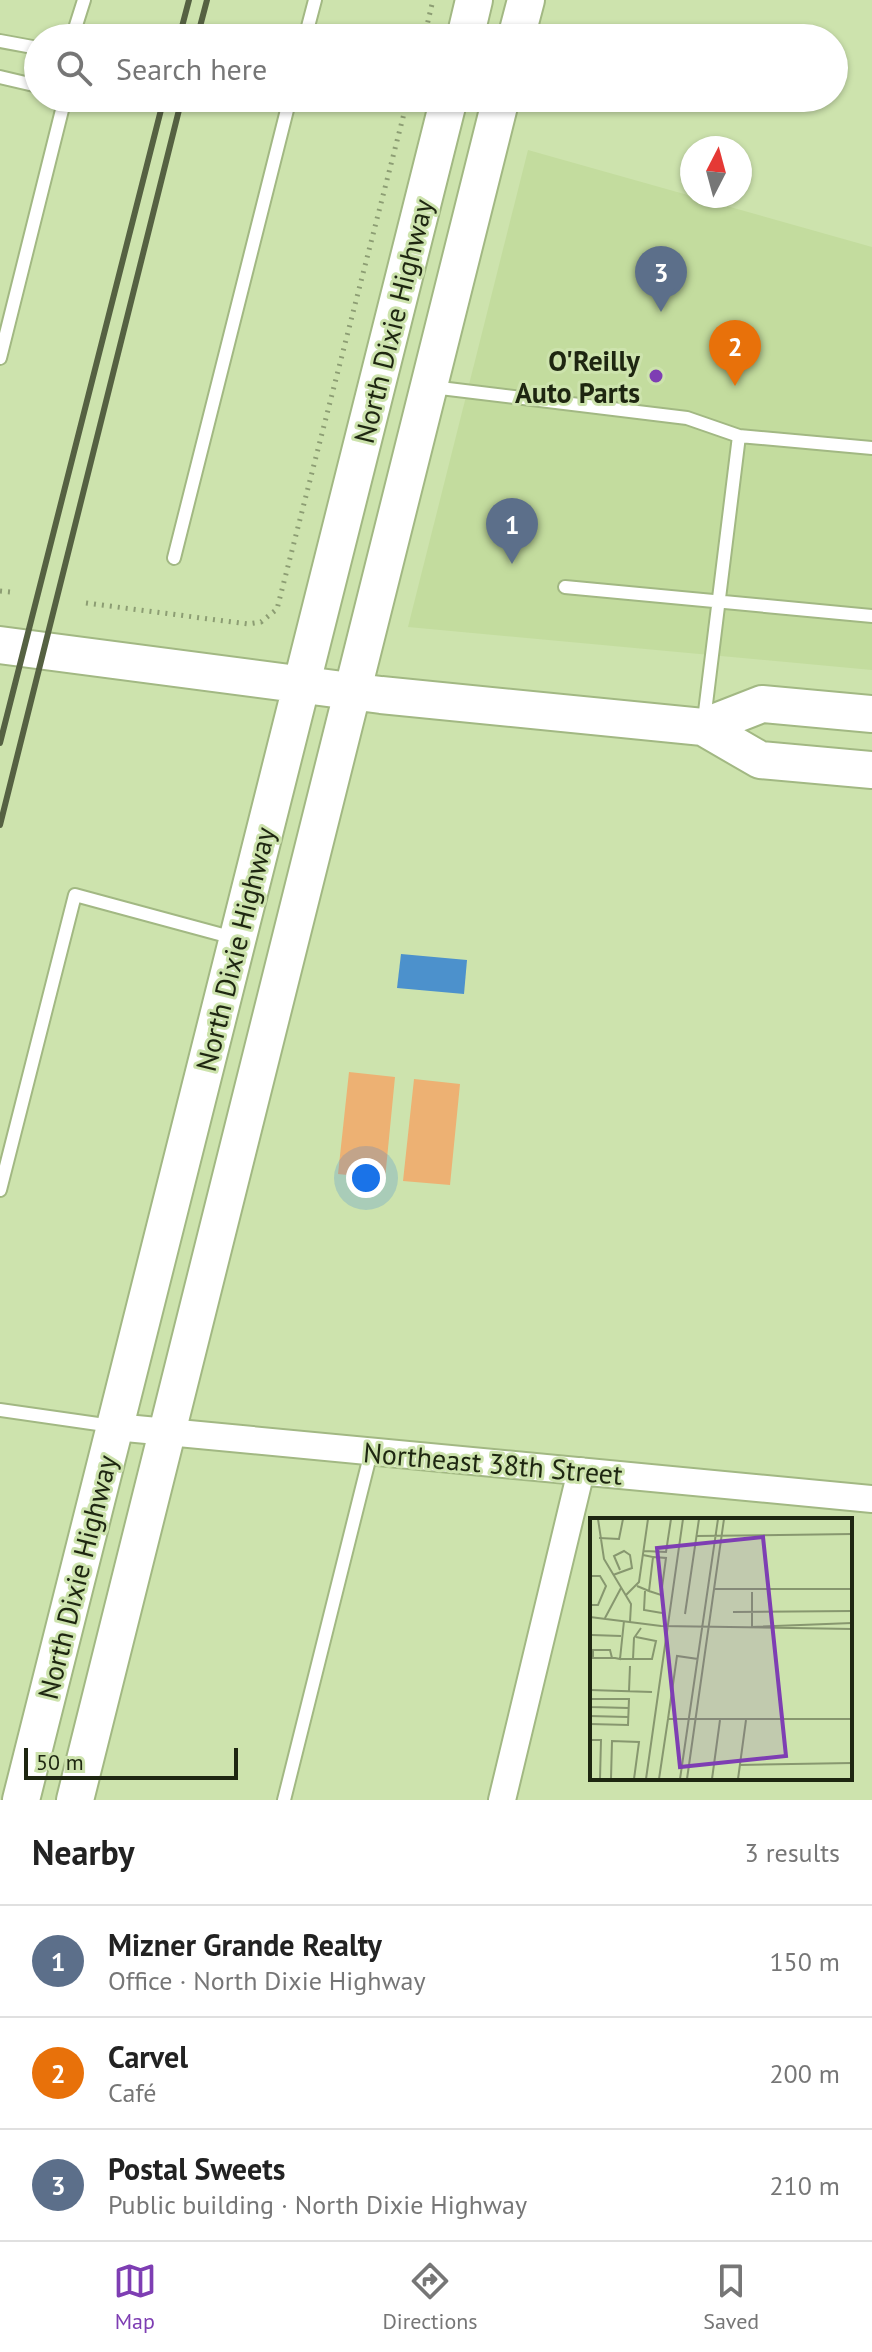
<!DOCTYPE html>
<meta charset="utf-8">
<style>
:root{--surface:#fff;--page:#f6f6f6;--text:#222;--muted:#767676;--line:#e0e0e0;--accent:#7e3eb3}
body{margin:0;font-family:"PT Sans",sans-serif;background:var(--page);color:var(--text)}
.compass{position:absolute;left:680px;top:136px;width:72px;height:72px;border-radius:50%;background:var(--surface);box-shadow:0 2px 6px #0004;rotate:6deg}
.scale{position:absolute;left:24px;bottom:20px;width:214px;box-sizing:border-box;padding-left:8px;border:4px solid #1e2611;border-top:0;font-size:22px;line-height:28px;white-space:nowrap;color:#1e2611;-webkit-text-stroke:6px #cde3ad;paint-order:stroke}
.you{position:absolute;left:366px;top:1178px;width:28px;height:28px;margin:-20px;border:6px solid #fff;border-radius:50%;background:#1a73e8;box-shadow:0 0 0 12px #1a73e833}
.badge{display:grid;place-items:center;width:52px;height:52px;border-radius:50%;background:var(--accent);color:#fff;font-size:26px;font-weight:700}
.pin{position:absolute;translate:-50% -66px;filter:drop-shadow(0 2px 4px #0008)}
.pin::after{content:'';position:absolute;top:42px;width:28px;height:24px;background:inherit;clip-path:polygon(0 0,100% 0,50% 100%)}
.list{margin:0;padding:0;list-style:none}
h2{display:flex;justify-content:space-between;align-items:center;height:104px;margin:0;padding:0 32px;font-size:34px}
h2 small{font-size:26px;font-weight:400;color:var(--muted)}
.list li{display:grid;grid-template-columns:52px 1fr auto;gap:24px;align-items:center;box-sizing:border-box;height:112px;padding:0 32px;border-top:2px solid var(--line)}
.list b{display:block;font-size:30px;white-space:nowrap}
.list p{margin:0;font-size:26px;white-space:nowrap;color:var(--muted)}
.list em{font-size:26px;font-style:normal;color:var(--muted)}
.icon{flex:none;width:44px;height:44px;fill:none;stroke:currentColor;stroke-width:2;stroke-linecap:round;stroke-linejoin:round}
.map{position:relative;flex:none;width:872px;height:1800px;overflow:hidden}
.search{position:absolute;background:var(--surface);box-shadow:0 2px 6px #0004;left:24px;right:24px;top:24px;height:88px;display:flex;align-items:center;gap:20px;box-sizing:border-box;padding:0 28px;border-radius:44px;color:var(--muted);font-size:30px}
.sheet{height:440px;background:var(--surface)}
nav{display:flex;justify-content:space-around;align-items:center;box-sizing:border-box;height:112px;border-top:2px solid var(--line);background:var(--surface);font-size:22px;color:var(--muted)}
nav a{display:grid;justify-items:center;gap:4px}
nav .on{color:var(--accent)}
.map>svg:first-child{display:block}
.built{fill:#c3dc9e}
.pitch{fill:#edb173}
.water{fill:#4c91cc}
.lines{fill:none;stroke-linecap:round;stroke-linejoin:round}
.service-casing{stroke:#a2b883;stroke-width:16}
.minor-casing{stroke:#a2b883;stroke-width:30}
.secondary-casing{stroke:#a2b883;stroke-width:40}
.path{stroke:#8c9d73;stroke-width:5;stroke-dasharray:2 6;stroke-linecap:butt}
.service{stroke:#fff;stroke-width:12}
.minor{stroke:#fff;stroke-width:26}
.secondary{stroke:#fff;stroke-width:36}
.rail{stroke:#556142;stroke-width:6}
.poi-dot{fill:#7e3eb3;stroke:#cde3ad;stroke-width:3}
.labels{text-anchor:middle;dominant-baseline:central;stroke-width:6;stroke-linejoin:round;paint-order:stroke}
.street-label{font-size:28px;fill:#1e2611;stroke:#cde3ad}
.poi-label{font-size:28px;font-weight:bold;fill:#1e2611;stroke:#cde3ad;text-anchor:end}
.inset-road{fill:none;stroke:#87976f;stroke-width:2}
.view{fill:#7e3eb3;fill-opacity:0.15;stroke:#7e3eb3;stroke-width:4}
.inset-edge{fill:none;stroke:#1e2611;stroke-width:4}
</style>
<div class="map">
<svg width="872" height="1800" viewBox="0 0 872 1800">
<rect width="100%" height="100%" fill="#cde3ad"/>
<!-- built -->
<path class="built" d="M528,150L872,247V670L408,627Z"/>
<!-- pitch -->
<path class="pitch" d="M349,1072L395,1077L385,1179L338,1174Z
M414,1079L460,1084L450,1185L403,1181Z"/>
<!-- water -->
<path class="water" d="M401,954L467,960L464,994L397,988Z"/>
<g class="lines">
<defs>
<path id="service" d="M72,38L84,0
M305,38L315,0
M0,41L38,48
M0,77L38,86
M0,358L65,98
M432,387L687,418L739,436L872,448
M174,558L290,98
M565,587L872,616
M704,720L739,436
M0,1190L75,895L234,938
M0,1410L112,1426
M284,1800L371,1452"/>
<path id="minor" d="M115,1427L872,1499
M502,1800L581,1471"/>
<path id="secondary" d="M465,38L474,0
M516,38L526,0
M0,645L381,695L703,727L760,760L872,770
M703,727L762,704L872,714
M21,1800L449,98
M75,1800L501,98"/>
</defs>
<!-- service casing -->
<use href="#service" class="service-casing"/>
<!-- minor casing -->
<use href="#minor" class="minor-casing"/>
<!-- secondary casing -->
<use href="#secondary" class="secondary-casing"/>
<!-- path -->
<path class="path" d="M424,38L433,0
M0,591L10,592
M86,603L248,624L261,622L277,609L408,98"/>
<!-- service -->
<use href="#service" class="service"/>
<!-- minor -->
<use href="#minor" class="minor"/>
<!-- secondary -->
<use href="#secondary" class="secondary"/>
<!-- rail -->
<path class="rail" d="M179,38L189,0
M197,38L207,0
M0,743L164,98
M0,825L182,98"/>
</g>
<!-- markers -->
<circle class="poi-dot" cx="656" cy="376" r="8"/>
<g class="labels">
<!-- street labels -->
<g class="street-label">
<text transform="translate(393 321) rotate(-76)">North Dixie Highway</text>
<text transform="translate(235 949) rotate(-76)">North Dixie Highway</text>
<text transform="translate(493 1463) rotate(5)">Northeast 38th Street</text>
<text transform="translate(77 1577) rotate(-76)">North Dixie Highway</text>
</g>
<!-- poi labels -->
<g class="poi-label">
<text x="640" y="360">O'Reilly<tspan x="640" dy="32">Auto Parts</tspan></text>
</g>
</g>
<!-- overview -->
<g transform="translate(590 1518)">
<rect width="262" height="262" fill="#cde3ad"/>
<path class="inset-road" d="M8,1L14,41L41,86L40,104M106,18L262,16M9,20L29,21L33,1M54,33L76,34L81,1M23,57L42,50L40,37L34,33L24,38L30,52M0,58H10L16,68L8,87H0M47,68L59,73L63,39L53,37M124,71H262M55,73L54,92L72,95M59,73L71,77L76,40L63,39M36,77L49,64L58,1M143,94L262,93M95,96L109,1M0,99L71,108L262,111M15,100L31,70M162,109V74M162,109L262,105M2,117L31,118M22,140L20,132H3V140H25L30,141L34,103M30,141H43L44,120L51,110M43,141H62L66,123L46,119M0,172L62,174M39,173L40,148M0,198L38,199M78,201L87,138L108,141M0,206L38,207L39,181H1V189L39,190M0,222H11L10,261M150,247L262,245M21,261L22,223L49,224L44,261M56,261L93,1M69,261L78,201H262M90,261L128,1M97,261L134,1M122,261L130,202M148,261L156,202"/>
<path class="view" d="M173,19L196,238L90,249L67,30Z"/>
<rect width="262" height="262" class="inset-edge"/>
</g>
</svg>
<svg class="compass" viewBox="-18 -18 36 36"><path d="M0-13l5 13h-10z" fill="#e53935"/><path d="M0 13l5-13h-10z" fill="#767676"/></svg>
<div class="scale">50 m</div>
<div class="you"></div>
<div class="pin badge" style="left:512px;top:564px;background:#5c6f8a">1</div>
<div class="pin badge" style="left:735px;top:386px;background:#e8710a">2</div>
<div class="pin badge" style="left:661px;top:312px;background:#5c6f8a">3</div>
<div class="search"><svg class="icon" aria-label="search" viewBox="0 0 24 24"><circle cx="10" cy="10" r="6"/><path d="M15 15l6 6"/></svg>Search here</div>
</div>
<section class="sheet">
<h2>Nearby<small>3 results</small></h2>
<ul class="list">
<li><span class="badge" style="background:#5c6f8a">1</span><div><b>Mizner Grande Realty</b><p>Office · North Dixie Highway</p></div><em>150 m</em></li>
<li><span class="badge" style="background:#e8710a">2</span><div><b>Carvel</b><p>Café</p></div><em>200 m</em></li>
<li><span class="badge" style="background:#5c6f8a">3</span><div><b>Postal Sweets</b><p>Public building · North Dixie Highway</p></div><em>210 m</em></li>
</ul>
</section>
<nav>
<a class="on"><svg class="icon" aria-label="map" viewBox="0 0 24 24"><path d="M3 6l6-2 6 2 6-2v14l-6 2-6-2-6 2zM9 4v14M15 6v14"/></svg>Map</a>
<a><svg class="icon" aria-label="directions" viewBox="0 0 24 24"><path d="M12 3l9 9-9 9-9-9zM9 14v-3h6M13 9l2 2-2 2"/></svg>Directions</a>
<a><svg class="icon" aria-label="saved" viewBox="0 0 24 24"><path d="M7 4h10v16l-5-4-5 4z"/></svg>Saved</a>
</nav>
